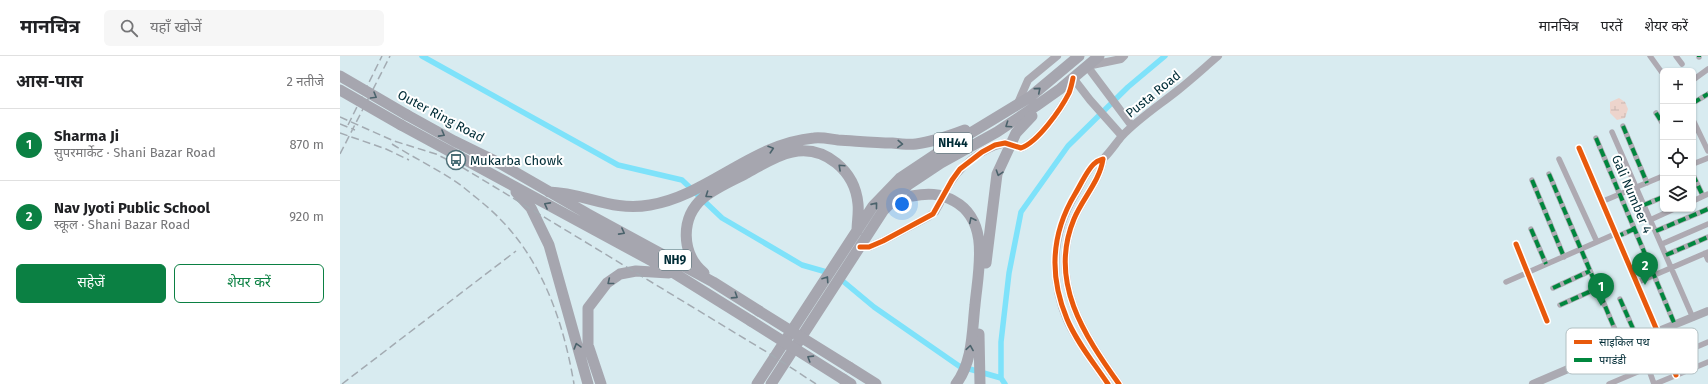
<!DOCTYPE html>
<html lang="hi">
<meta charset="utf-8">
<style>
:root{--surface:#fff;--page:#f6f6f6;--text:#202124;--muted:#757577;--line:#e0e0e0;--accent:#0b8043}
body{margin:0;font-family:"Fira Sans","Noto Sans Devanagari",sans-serif;background:var(--page);color:var(--text)}
.controls{position:absolute;right:12px;top:12px;display:grid;overflow:hidden;border-radius:6px;box-shadow:0 1px 3px #0004}
.controls button{width:36px;height:36px;display:grid;place-items:center;padding:0;border:0;border-bottom:1px solid var(--line);background:var(--surface);color:var(--text);font:20px sans-serif}
.you{position:absolute;left:562px;top:148px;width:14px;height:14px;margin:-10px;border:3px solid #fff;border-radius:50%;background:#1a73e8;box-shadow:0 0 0 6px #1a73e833}
.badge{display:grid;place-items:center;width:26px;height:26px;border-radius:50%;background:var(--accent);color:#fff;font-size:13px;font-weight:700}
.pin{position:absolute;translate:-50% -33px;filter:drop-shadow(0 1px 2px #0008)}
.pin::after{content:'';position:absolute;top:21px;width:14px;height:12px;background:inherit;clip-path:polygon(0 0,100% 0,50% 100%)}
.list{margin:0;padding:0;list-style:none}
h2{display:flex;justify-content:space-between;align-items:center;height:52px;margin:0;padding:0 16px;font-size:17px}
h2 small{font-size:13px;font-weight:400;color:var(--muted)}
.list li{display:grid;grid-template-columns:26px 1fr auto;gap:12px;align-items:center;box-sizing:border-box;height:72px;padding:0 16px;border-top:1px solid var(--line)}
.list b{display:block;font-size:15px;white-space:nowrap}
.list p{margin:0;font-size:13px;white-space:nowrap;color:var(--muted)}
.list em{font-size:13px;font-style:normal;color:var(--muted)}
.actions{display:flex;gap:8px;padding:12px 16px}
.actions a{flex:1;padding:9px 0;border:1px solid var(--accent);border-radius:6px;text-align:center;font-size:14px;color:var(--accent)}
.actions .main{background:var(--accent);color:#fff}
.icon{flex:none;width:22px;height:22px;fill:none;stroke:currentColor;stroke-width:2;stroke-linecap:round;stroke-linejoin:round}
.map{position:relative;flex:none;width:1368px;height:328px;overflow:hidden}
header{display:flex;align-items:center;gap:24px;box-sizing:border-box;height:56px;padding:0 20px;background:var(--surface);border-bottom:1px solid var(--line)}
header strong{font-size:19px}
nav{display:flex;gap:22px;margin-inline-start:auto;font-size:14px}
.search{width:280px;height:36px;background:var(--page);display:flex;align-items:center;gap:10px;box-sizing:border-box;padding:0 14px;border-radius:6px;color:var(--muted);font-size:15px}
main{display:flex}
aside{flex:1;background:var(--surface)}
.map>svg:first-child{display:block}
.wetland{fill:url(#wetland-marsh)}
.lines{fill:none;stroke-linecap:round;stroke-linejoin:round}
.canal{stroke:#7ee2fa;stroke-width:5.5}
.street{stroke:#aeaab2;stroke-width:5.5}
.secondary{stroke:#abaab2;stroke-width:8}
.highway{stroke:#a6a6af;stroke-width:11}
.rail{stroke:#a3abb2;stroke-width:1.5;stroke-dasharray:8 4;stroke-linecap:butt}
.highway-bridge{stroke:#a6a6af;stroke-width:11}
.quiet{stroke:#00873e;stroke-width:4;stroke-dasharray:8 4;stroke-linecap:butt}
.cycleway-casing{stroke:#fff;stroke-width:8}
.cycleway{stroke:#e8590c;stroke-width:5}
.oneway{stroke:#4b636c}
.labels{text-anchor:middle;dominant-baseline:central;stroke-width:4;stroke-linejoin:round;paint-order:stroke}
.shield{fill:#fff;stroke:#4c6b72;stroke-width:1}
.shield-label{font-size:12px;font-weight:bold;fill:#002c36}
.street-label{font-size:13px;fill:#002c36;stroke:#fff}
.poi-label{font-size:13px;fill:#002c36;stroke:#fff;text-anchor:start}
.key{fill:#fff;stroke:#b2c0c3;stroke-width:1}
.key-label{font-size:11px;fill:#002c36}
</style>
<header>
<strong>मानचित्र</strong>
<div class="search"><svg class="icon" aria-label="search" viewBox="0 0 24 24"><circle cx="10" cy="10" r="6"/><path d="M15 15l6 6"/></svg>यहाँ खोजें</div>
<nav><a>मानचित्र</a><a>परतें</a><a>शेयर करें</a></nav>
</header>
<main>
<aside>
<h2>आस-पास<small>2 नतीजे</small></h2>
<ul class="list">
<li><span class="badge">1</span><div><b>Sharma Ji</b><p>सुपरमार्केट · Shani Bazar Road</p></div><em>870 m</em></li>
<li><span class="badge">2</span><div><b>Nav Jyoti Public School</b><p>स्कूल · Shani Bazar Road</p></div><em>920 m</em></li>
</ul>
<div class="actions"><a class="main">सहेजें</a><a>शेयर करें</a></div>
</aside>
<div class="map">
<svg width="1368" height="328" viewBox="0 0 1368 328">
<defs>
<pattern id="wetland-marsh" width="20" height="14" patternUnits="userSpaceOnUse"><rect width="20" height="14" fill="#edd4cc"/><path d="M1 5h8M5 5V1M11 12h8M15 12V8" fill="none" stroke="#c9b6b0"/></pattern>
</defs>
<rect width="100%" height="100%" fill="#d8ebf0"/>
<!-- wetland -->
<path class="wetland" d="M1279,42L1285,46L1288,53L1285,62L1277,64L1270,57V46Z"/>
<g class="lines">
<!-- canal -->
<path class="canal" d="M82,0L278,109L342,124L382,162L462,209L490,217
M498,221L534,251L619,310L661,322L665,328
M661,322V286L669,217L681,156L728,90L788,31L825,0"/>
<!-- street -->
<path class="street" d="M1310,0L1323,18
M1336,0L1342,8
M1359,0V1
M1353,24L1368,13
M1353,47L1368,38
M1316,57L1323,68
M1353,64L1368,95
M1283,70L1307,127
M1272,76L1353,262
M1256,82L1335,269
M1239,92L1336,319
M1219,103L1257,186
M1353,108L1368,102
M1209,118L1282,290
M1353,119L1363,140
M1192,124L1224,201
M1353,145L1368,138
M1261,146L1323,120
M1304,149L1323,141
M1310,164L1334,153
M1191,173L1206,208
M1316,175L1368,153
M1276,181L1294,173
M1176,188L1207,265
M1322,188L1368,168
M1365,197L1368,204
M1326,199L1368,181
M1166,226L1275,178
M1296,227L1368,196
M1213,232L1250,215
M1280,243L1298,284
M1220,249L1258,232
M1291,286L1297,301L1308,311L1314,328
M1269,328L1368,286
M1315,328L1368,306"/>
<!-- secondary -->
<path class="secondary" d="M784,0L781,3L747,10L792,70
M733,22L750,44L782,80C776,87 771,95 764,102C762,105 757,105 754,108C746,116 741,129 735,139C712,177 709,222 727,264C737,287 754,307 768,328
M678,47L688,24L717,0
M782,80C798,63 818,50 837,35C851,24 864,12 878,0
M681,92C698,86 721,53 729,37C731,32 732,27 733,22
M763,103C760,125 742,143 734,163C708,225 744,279 779,328
M607,133C619,110 640,93 665,87
M520,191H529L543,185L588,161L595,156L600,147
M1193,328L1282,290L1368,255"/>
<!-- highway -->
<path class="highway" d="M67,59L114,85L161,108L248,158L373,226L419,255
M61,69L334,217L411,265
M176,136L191,152L209,189L248,328
M209,136C245,137 272,156 310,149C369,139 411,88 474,82C482,81 490,83 498,84C516,85 534,87 552,87C560,88 569,89 576,88C593,86 609,80 625,74
M364,217C341,198 340,162 363,142C375,132 391,125 405,118C420,110 436,99 452,96C485,89 515,115 518,148C519,157 517,166 517,175
M639,278L640,328
M509,311L536,328
M503,323L511,328
M261,328L248,289V252L267,227L280,218L296,215L329,217
M417,328L533,150L560,122L596,98L690,41L739,0
M431,328L543,155L568,129L601,107L657,76L696,50L720,33L759,0"/>
<!-- rail -->
<path class="rail" d="M0,61L54,85L96,98L120,110L430,298L476,328
M0,68L15,74
M8,69L42,0
M0,77L46,93L69,104
M52,88C74,102 101,115 122,130C135,141 150,152 161,164C204,208 224,269 234,328
M0,98L50,0
M2,328L176,195"/>
<!-- highway-bridge -->
<path class="highway-bridge" d="M0,20L67,59
M0,34L61,69
M572,140C587,137 600,137 614,145C651,165 638,215 635,249C632,275 633,306 616,328
M646,207L657,118L676,77L692,60
M419,255L509,311
M411,265L503,323"/>
<!-- quiet -->
<path class="quiet" d="M1359,0V1
M1353,47L1368,38
M1316,57L1323,68
M1283,70L1307,127
M1256,82L1335,269
M1209,118L1282,290
M1353,119L1363,140
M1192,124L1224,201
M1304,149L1323,141
M1191,173L1206,208
M1316,175L1368,153
M1276,181L1294,173
M1326,199L1368,181
M1213,232L1250,215
M1280,243L1298,284
M1220,249L1258,232"/>
<defs>
<path id="cycleway" d="M1239,92L1336,319
M763,103C761,104 757,105 755,107C748,112 740,130 735,138C711,178 709,220 727,263C737,287 754,307 768,328
M763,103C760,125 742,143 734,163C708,225 744,279 779,328
M1176,188L1207,265
M520,191H529L543,185L593,158L612,124L620,113L642,96L655,89L665,87L681,92C698,86 721,53 729,37C731,32 732,27 733,22"/>
</defs>
<!-- cycleway casing -->
<use href="#cycleway" class="cycleway-casing"/>
<!-- cycleway -->
<use href="#cycleway" class="cycleway"/>
</g>
<!-- one-way arrows -->
<defs><path id="oneway-chevron" d="M-2-3.5L2.5 0L-2 3.5" fill="none" stroke-width="1.6" stroke-linecap="round" stroke-linejoin="round"/></defs>
<g class="oneway">
<use href="#oneway-chevron" transform="translate(698 34) rotate(-40)"/>
<use href="#oneway-chevron" transform="translate(34 40) rotate(30)"/>
<use href="#oneway-chevron" transform="translate(668 69) rotate(146)"/>
<use href="#oneway-chevron" transform="translate(102 78) rotate(29)"/>
<use href="#oneway-chevron" transform="translate(560 88) rotate(3)"/>
<use href="#oneway-chevron" transform="translate(431 93) rotate(-18)"/>
<use href="#oneway-chevron" transform="translate(501 111) rotate(-137)"/>
<use href="#oneway-chevron" transform="translate(659 117) rotate(108)"/>
<use href="#oneway-chevron" transform="translate(368 139) rotate(146)"/>
<use href="#oneway-chevron" transform="translate(207 149) rotate(-152)"/>
<use href="#oneway-chevron" transform="translate(535 149) rotate(-51)"/>
<use href="#oneway-chevron" transform="translate(632 164) rotate(-117)"/>
<use href="#oneway-chevron" transform="translate(282 176) rotate(28)"/>
<use href="#oneway-chevron" transform="translate(486 223) rotate(-56)"/>
<use href="#oneway-chevron" transform="translate(270 226) rotate(141)"/>
<use href="#oneway-chevron" transform="translate(395 240) rotate(33)"/>
<use href="#oneway-chevron" transform="translate(237 290) rotate(-106)"/>
<use href="#oneway-chevron" transform="translate(630 292) rotate(-81)"/>
<use href="#oneway-chevron" transform="translate(470 302) rotate(-148)"/>
</g>
<!-- icons -->
<defs>
<symbol id="bus-ring" viewBox="-11 -11 22 22"><circle r="9.5" fill="#fff" stroke="#4c6f77" stroke-width="1.5"/><path d="M-5-6H5V4H4V6H2V4H-2V6H-4V4H-5ZM-3.5-4V0h7V-4ZM-3.5 1.2v1.5H-2V1.2ZM2 1.2v1.5H3.5V1.2Z" fill="#4c6f77"/></symbol>
</defs>
<g fill-rule="evenodd">
<use href="#bus-ring" x="105" y="93" width="22" height="22"/>
</g>
<g class="labels">
<!-- shield labels -->
<g class="shield">
<rect x="594" y="77" width="38" height="20" rx="3"/>
<rect x="319" y="194" width="32" height="20" rx="3"/>
</g>
<g class="shield-label">
<text x="613" y="87">NH44</text>
<text x="335" y="204">NH9</text>
</g>
<!-- street labels -->
<g class="street-label">
<text transform="translate(813 38) rotate(-39)">Pusta Road</text>
<text transform="translate(101 60) rotate(28)">Outer Ring Road</text>
<text transform="translate(1292 138) rotate(67)">Gali Number 4</text>
</g>
<!-- poi labels -->
<g class="poi-label">
<text x="130" y="104">Mukarba Chowk</text>
</g>
</g>
<!-- legend -->
<rect x="1226" y="272" width="132" height="46" rx="6" class="key"/>
<rect x="1234" y="284" width="18" height="4" fill="#e8590c"/>
<rect x="1234" y="302" width="18" height="4" fill="#00873e"/>
<g class="key-label">
<text x="1259" y="290">साइकिल पथ</text>
<text x="1259" y="308">पगडंडी</text>
</g>
</svg>
<div class="controls">
<button>+</button>
<button>−</button>
<button><svg class="icon" aria-label="locate" viewBox="0 0 24 24"><circle cx="12" cy="12" r="6"/><path d="M12 2v4M12 18v4M2 12h4M18 12h4"/></svg></button>
<button><svg class="icon" aria-label="layers" viewBox="0 0 24 24"><path d="M12 4l9 5-9 5-9-5zM3 14l9 5 9-5"/></svg></button>
</div>
<div class="you"></div>
<div class="pin badge" style="left:1261px;top:250px">1</div>
<div class="pin badge" style="left:1305px;top:229px">2</div>
</div>
</main>
